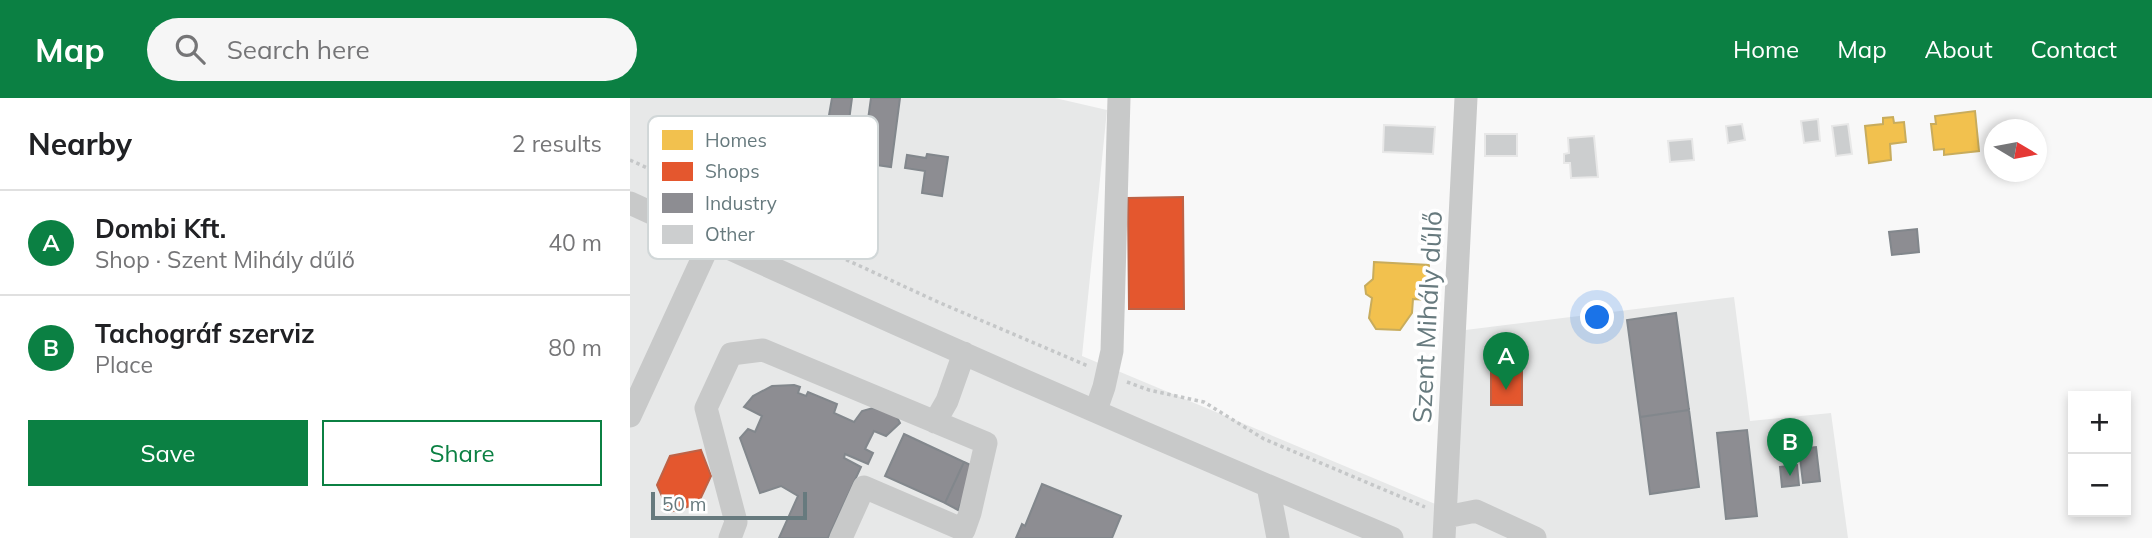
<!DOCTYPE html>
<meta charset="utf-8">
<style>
:root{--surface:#fff;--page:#f6f6f6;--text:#202124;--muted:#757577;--line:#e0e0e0;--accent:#0b8043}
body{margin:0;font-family:Mulish,sans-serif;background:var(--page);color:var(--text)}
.controls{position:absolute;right:21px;bottom:21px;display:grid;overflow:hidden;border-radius:0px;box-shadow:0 4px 10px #0003}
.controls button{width:63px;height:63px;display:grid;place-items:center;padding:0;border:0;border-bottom:2px solid var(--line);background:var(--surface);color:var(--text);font:35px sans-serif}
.compass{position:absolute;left:1354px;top:21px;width:63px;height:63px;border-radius:50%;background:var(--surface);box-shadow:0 4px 10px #0003;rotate:100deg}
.scale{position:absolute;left:21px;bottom:18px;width:156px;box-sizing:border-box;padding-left:7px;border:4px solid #677a7e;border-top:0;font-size:19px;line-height:24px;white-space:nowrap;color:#677a7e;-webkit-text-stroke:5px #fff;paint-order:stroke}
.you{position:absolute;left:968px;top:220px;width:24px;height:24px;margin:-18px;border:5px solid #fff;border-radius:50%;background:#1a73e8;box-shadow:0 0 0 10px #1a73e833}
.badge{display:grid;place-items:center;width:46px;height:46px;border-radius:50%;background:var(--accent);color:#fff;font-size:23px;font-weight:700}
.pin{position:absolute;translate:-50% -58px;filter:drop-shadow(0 2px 4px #0008)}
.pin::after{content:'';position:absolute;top:37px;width:24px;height:21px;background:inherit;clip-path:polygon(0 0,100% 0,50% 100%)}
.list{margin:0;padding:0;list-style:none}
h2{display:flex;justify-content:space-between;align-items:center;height:91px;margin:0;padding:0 28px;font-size:30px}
h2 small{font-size:23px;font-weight:400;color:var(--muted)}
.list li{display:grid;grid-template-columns:46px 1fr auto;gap:21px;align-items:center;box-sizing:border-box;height:105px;padding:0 28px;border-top:2px solid var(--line)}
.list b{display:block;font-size:26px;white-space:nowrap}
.list p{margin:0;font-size:23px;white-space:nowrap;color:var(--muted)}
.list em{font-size:23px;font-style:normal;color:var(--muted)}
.actions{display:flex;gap:14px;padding:21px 28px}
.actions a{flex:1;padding:16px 0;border:2px solid var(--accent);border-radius:0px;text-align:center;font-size:24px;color:var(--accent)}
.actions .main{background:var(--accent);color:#fff}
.icon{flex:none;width:38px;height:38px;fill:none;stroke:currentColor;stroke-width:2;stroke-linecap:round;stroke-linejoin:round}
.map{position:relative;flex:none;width:1522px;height:440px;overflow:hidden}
header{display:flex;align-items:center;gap:42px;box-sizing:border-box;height:98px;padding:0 35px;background:var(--accent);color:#fff}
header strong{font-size:33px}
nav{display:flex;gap:38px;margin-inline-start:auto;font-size:24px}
.search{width:490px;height:63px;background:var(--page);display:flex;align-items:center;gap:18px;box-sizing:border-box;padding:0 24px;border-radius:38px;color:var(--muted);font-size:26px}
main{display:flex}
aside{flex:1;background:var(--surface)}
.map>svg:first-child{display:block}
.built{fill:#e7e8e8}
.homes{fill:#f2c14e;stroke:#c8ac5c;stroke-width:2}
.shops{fill:#e4572e;stroke:#be6246;stroke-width:2}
.industry{fill:#8d8d92;stroke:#82878c;stroke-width:2}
.building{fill:#cccecf;stroke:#e8e8e8;stroke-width:2}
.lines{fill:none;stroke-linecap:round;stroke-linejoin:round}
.path{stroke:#c5c7c8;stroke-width:3.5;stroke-dasharray:3.5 3.5;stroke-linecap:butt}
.minor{stroke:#c8c9c9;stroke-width:23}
.labels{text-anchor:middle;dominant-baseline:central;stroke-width:7;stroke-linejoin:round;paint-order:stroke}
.street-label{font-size:26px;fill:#677a7e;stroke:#fff}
.key{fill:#fff;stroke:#d1d7d8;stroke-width:2}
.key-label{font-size:19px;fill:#677a7e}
</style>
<header>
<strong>Map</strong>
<div class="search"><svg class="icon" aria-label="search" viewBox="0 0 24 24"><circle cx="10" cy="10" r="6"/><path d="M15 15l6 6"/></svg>Search here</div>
<nav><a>Home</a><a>Map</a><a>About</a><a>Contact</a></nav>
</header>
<main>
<aside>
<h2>Nearby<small>2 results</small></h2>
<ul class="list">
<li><span class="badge">A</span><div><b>Dombi Kft.</b><p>Shop · Szent Mihály dűlő</p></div><em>40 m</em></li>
<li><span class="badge">B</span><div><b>Tachográf szerviz</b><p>Place</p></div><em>80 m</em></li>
</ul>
<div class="actions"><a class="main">Save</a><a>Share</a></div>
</aside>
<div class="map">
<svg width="1522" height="440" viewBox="0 0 1522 440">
<rect width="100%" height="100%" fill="#f8f8f8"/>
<!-- built -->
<path class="built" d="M0,0H425L477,12L452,258L810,408L819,234L1104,199L1120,323L1201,315L1218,440H0Z"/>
<!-- homes -->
<path class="homes" d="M1345,13L1349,53L1314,57V51L1304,52L1301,26H1306L1305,18Z
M1263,19L1264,25L1274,24L1276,44L1260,46L1261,62L1239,65L1235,28L1253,26V20Z
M744,164L799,167L797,202L783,201L782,215L770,232L746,231L739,220L742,200L736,196L735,188L743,181Z"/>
<!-- shops -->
<path class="shops" d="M553,99L554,211H499L498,100Z
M892,255V307H861V256Z
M71,352L81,378L68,406L39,414L27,387L40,358Z"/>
<!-- industry -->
<path class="industry" d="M202,0H222L218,30L223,31L217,68L179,62L186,21L198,23Z
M241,0H270L261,69L232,65Z
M297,56L318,59L312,98L292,95L295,73L275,70L277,57L296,60Z
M1287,131L1289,154L1262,157L1259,134Z
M1046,215L1059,312L1010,319L997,222Z
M164,287L170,289L168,295L176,298L178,294L207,306L204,315L224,324L232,313L243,310L266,317L270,325L256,338L244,333L235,351L243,355L238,366L215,356L214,360L231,369L198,440H149L168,398L151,388L130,395L110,340L118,331L125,334L132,318L114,309L123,298L142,288Z
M1059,312L1069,389L1020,396L1010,319Z
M1117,332L1127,418L1096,421L1087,335Z
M274,336L334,364L315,405L255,378Z
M1186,349L1190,383L1173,385L1169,351Z
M334,364L347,370L328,412L315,405Z
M1167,367L1169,387L1152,389L1150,369Z
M412,386L491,418L482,440H386L392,426L395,428Z"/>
<!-- building -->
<path class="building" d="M1188,21L1190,43L1174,45L1171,23Z
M1112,26L1115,42L1098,45L1096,28Z
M1218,26L1222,56L1206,58L1202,28Z
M754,27L805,29L803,56L753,54Z
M855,36H887V58H855Z
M964,38L968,79L941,80L940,65H934V56L939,55L938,40Z
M1062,41L1064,62L1040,64L1038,43Z"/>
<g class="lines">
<!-- path -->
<path class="path" d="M0,62L308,204L458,268
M497,284L519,292L574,304L634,341L795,409"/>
<!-- minor -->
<path class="minor" d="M0,105C252,221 506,333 762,440
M466,312L474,289L482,253L489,0
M0,318L81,142
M305,324L317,303L334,255
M638,388L648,440
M816,419L846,413L905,440
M100,440L106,424L76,310L101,256L133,252L356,345L340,415L334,432L234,389L211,440
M814,440L836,0"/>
</g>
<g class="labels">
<!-- street labels -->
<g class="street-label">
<text transform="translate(797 219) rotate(-87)">Szent Mihály dűlő</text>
</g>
</g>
<!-- legend -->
<rect x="18" y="18" width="230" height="143" rx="10" class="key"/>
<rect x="32" y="32" width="31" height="20" fill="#f2c14e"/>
<rect x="32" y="64" width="31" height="19" fill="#e4572e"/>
<rect x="32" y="95" width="31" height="20" fill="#8d8d92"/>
<rect x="32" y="127" width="31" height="19" fill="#cccecf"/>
<g class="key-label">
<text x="75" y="49">Homes</text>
<text x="75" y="80">Shops</text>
<text x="75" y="112">Industry</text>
<text x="75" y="143">Other</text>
</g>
</svg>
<div class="controls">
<button>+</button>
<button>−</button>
</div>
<svg class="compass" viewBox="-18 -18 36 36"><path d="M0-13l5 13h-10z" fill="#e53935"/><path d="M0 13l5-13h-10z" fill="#757577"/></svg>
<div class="scale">50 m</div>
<div class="you"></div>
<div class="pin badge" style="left:876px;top:292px">A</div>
<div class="pin badge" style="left:1160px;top:378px">B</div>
</div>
</main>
